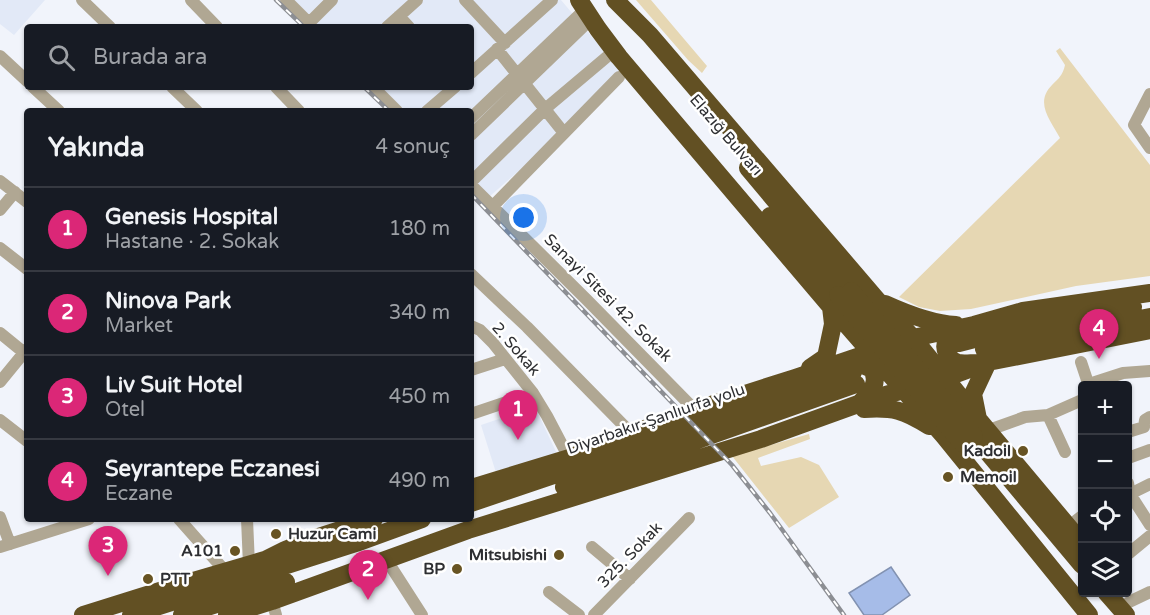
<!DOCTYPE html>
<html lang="tr">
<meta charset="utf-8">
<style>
:root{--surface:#171b24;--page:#242831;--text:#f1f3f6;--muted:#9ea1a6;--line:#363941;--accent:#db2777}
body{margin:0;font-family:"Varela Round",sans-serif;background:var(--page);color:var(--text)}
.controls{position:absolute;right:18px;bottom:18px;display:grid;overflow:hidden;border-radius:6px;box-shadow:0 2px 4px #0004}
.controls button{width:54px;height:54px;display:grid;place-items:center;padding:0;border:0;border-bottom:2px solid var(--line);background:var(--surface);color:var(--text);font:30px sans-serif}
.you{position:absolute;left:524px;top:218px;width:21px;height:21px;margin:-15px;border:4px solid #fff;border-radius:50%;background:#1a73e8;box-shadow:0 0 0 9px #1a73e833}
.badge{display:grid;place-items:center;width:39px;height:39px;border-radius:50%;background:var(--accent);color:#fff;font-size:20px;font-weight:700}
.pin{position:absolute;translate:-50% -50px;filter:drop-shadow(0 2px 3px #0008)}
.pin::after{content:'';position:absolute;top:32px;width:21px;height:18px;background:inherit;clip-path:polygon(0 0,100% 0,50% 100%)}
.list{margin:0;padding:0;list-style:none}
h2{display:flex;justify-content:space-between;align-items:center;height:78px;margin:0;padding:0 24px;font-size:26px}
h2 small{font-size:20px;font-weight:400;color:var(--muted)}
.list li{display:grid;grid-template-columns:39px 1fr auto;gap:18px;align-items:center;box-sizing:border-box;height:84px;padding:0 24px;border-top:2px solid var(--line)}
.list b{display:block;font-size:22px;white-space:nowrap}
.list p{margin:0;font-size:20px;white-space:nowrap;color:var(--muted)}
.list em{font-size:20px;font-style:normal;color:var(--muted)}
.icon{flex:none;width:33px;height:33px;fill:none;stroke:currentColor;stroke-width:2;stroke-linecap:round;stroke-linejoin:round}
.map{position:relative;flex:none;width:1150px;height:615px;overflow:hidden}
.search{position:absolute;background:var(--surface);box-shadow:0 2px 4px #0004;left:24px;top:24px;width:450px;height:66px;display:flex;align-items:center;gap:15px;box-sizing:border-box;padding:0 21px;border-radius:6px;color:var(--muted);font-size:22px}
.panel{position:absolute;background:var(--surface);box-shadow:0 2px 4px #0004;left:24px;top:108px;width:450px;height:414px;border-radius:6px}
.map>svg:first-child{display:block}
.built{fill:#e2e9f7}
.green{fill:#e6d7b3}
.water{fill:#a6bce8;stroke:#8292b1;stroke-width:1.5}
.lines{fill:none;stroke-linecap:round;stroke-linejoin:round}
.minor{stroke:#b0a793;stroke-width:12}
.highway{stroke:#625023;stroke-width:18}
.rail-casing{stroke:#8c8e93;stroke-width:4.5}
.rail{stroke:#fff;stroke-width:2;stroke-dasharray:7;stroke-linecap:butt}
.highway-bridge{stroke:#625023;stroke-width:18}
.poi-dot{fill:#685423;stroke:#fff;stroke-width:2}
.labels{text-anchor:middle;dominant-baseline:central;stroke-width:5;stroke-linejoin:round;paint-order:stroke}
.street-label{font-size:16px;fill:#2e2f32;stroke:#fff}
.poi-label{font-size:16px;font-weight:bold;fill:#2e2f32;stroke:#fff;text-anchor:end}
</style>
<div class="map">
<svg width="1150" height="615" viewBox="0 0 1150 615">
<rect width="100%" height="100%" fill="#f1f4fb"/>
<!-- built -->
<path class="built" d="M0,0H45L14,35L0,24Z
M290,0H561L626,77L489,197L471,179V111H402L378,87H471V27H317Z
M535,407L558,456L498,479L481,425Z"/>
<!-- green -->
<path class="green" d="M636,0H651L707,66L702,73L688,60Z
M1060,48L1150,165V276L1076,286L971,309L940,311L919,307L899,297L1060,138C1051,121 1034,103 1052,85C1058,79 1063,75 1065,65L1056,51Z
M809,434L810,439L758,458L761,466L801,457L819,465L839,497L789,528L732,456Z"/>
<!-- water -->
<path class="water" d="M891,567L910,595L882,615H864L849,593Z"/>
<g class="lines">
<!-- minor -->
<path class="minor" d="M82,0L110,27
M191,0L217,27
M286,0L313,27
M465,0L505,43
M399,16L409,27
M309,23L332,0
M387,27L417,0
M497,49L564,133
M0,56L27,81
M471,73L552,0
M33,87L59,111
M172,87L197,111
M276,87L299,111
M373,87L397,111
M1150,94L1134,125L1150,148
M427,111L455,87
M471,118L579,15
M471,135L587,23
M0,181L27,202
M471,182L545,109L615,50
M471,185L587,300L695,410
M493,206L619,77
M0,210L15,192
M0,248L27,269
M471,274L527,327L632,434
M471,326L480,330L493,343L533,393L547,416L569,458
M0,333L27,355
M1081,362L1089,386
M471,370L505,359
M0,382L27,349
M1089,384L1123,373L1150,371
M471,414L533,393
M1048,415L1065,452
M0,420L27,441
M989,430L1025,417L1048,415L1082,400
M1128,432L1144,427L1145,420L1150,417
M1128,458L1150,450
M1128,483L1130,494L1150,525
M1130,494L1150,484
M0,517L10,544
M179,519L226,572
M247,519L249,565
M1069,526L1082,516
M0,547L89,519
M592,547L630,579
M1128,554L1150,536
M386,559L422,615
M549,592L579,615
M272,601L276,615
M1129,602L1150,592
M594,615L689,518"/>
<!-- highway -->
<path class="highway" d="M579,0L598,29L619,57L831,307L944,436L1089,615
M615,0L650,35L878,301L913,338L978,419
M748,168L851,291
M770,216L838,295
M885,304C907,314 932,324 956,325
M964,329C958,332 951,334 947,340C942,349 949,360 958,363C964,364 971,363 977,363
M959,343L1026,326L1133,307
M984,349L1150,317
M858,363L872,369C880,384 870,393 859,404
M810,368L826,357L833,324L831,307
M864,409C893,407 904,410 929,426
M974,436L1082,565
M564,487L856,384
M471,488L569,458L695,410L795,378L913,338L974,325L1023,311L1150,293
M471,503L610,456L823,381L853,372
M1082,543L978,419L973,394L988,362L1150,330
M1106,592L1126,615
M83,615L169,588L265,560L285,550L312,539L374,519
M131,615L356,543L422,519
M182,615L286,582
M227,615L272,601L468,530L761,439L872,399L945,378L988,362"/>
<defs>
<path id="rail" d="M276,0L304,27
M364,87L389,111
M471,194L732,465L770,513L844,615"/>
</defs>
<!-- rail casing -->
<use href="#rail" class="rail-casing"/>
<!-- rail -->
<use href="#rail" class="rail"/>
<!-- highway-bridge -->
<path class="highway-bridge" d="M851,291L974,436
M838,295L962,443"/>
</g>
<!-- markers -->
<g class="poi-dot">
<circle cx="1023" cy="451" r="6"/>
<circle cx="948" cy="477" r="6"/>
<circle cx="276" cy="534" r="6"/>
<circle cx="235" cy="551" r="6"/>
<circle cx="559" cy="555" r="6"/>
<circle cx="457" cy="569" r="6"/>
<circle cx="148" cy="579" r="6"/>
</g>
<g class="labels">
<!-- street labels -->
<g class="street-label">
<text transform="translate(726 135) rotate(49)">Elazığ Bulvarı</text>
<text transform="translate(608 298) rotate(45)">Sanayi Sitesi 42. Sokak</text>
<text transform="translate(516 349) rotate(49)">2. Sokak</text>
<text transform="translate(656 419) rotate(-19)">Diyarbakır-Şanlıurfa yolu</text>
<text transform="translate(630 555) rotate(-46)">325. Sokak</text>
</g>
<!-- poi labels -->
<g class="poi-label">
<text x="1011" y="451">Kadoil</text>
<text x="960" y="477" text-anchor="start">Memoil</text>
<text x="288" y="534" text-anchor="start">Huzur Cami</text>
<text x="223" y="551">A101</text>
<text x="547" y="555">Mitsubishi</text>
<text x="445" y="569">BP</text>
<text x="160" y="579" text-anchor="start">PTT</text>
</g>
</g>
</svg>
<div class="controls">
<button>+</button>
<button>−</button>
<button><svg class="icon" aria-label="locate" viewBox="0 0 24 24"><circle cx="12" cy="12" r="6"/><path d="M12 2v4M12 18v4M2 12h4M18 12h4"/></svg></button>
<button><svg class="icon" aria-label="layers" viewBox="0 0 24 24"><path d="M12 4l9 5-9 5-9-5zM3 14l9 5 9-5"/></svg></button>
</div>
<div class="you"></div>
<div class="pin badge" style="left:518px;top:440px">1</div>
<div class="pin badge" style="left:368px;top:600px">2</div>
<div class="pin badge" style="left:108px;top:576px">3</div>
<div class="pin badge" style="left:1099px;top:359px">4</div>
<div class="search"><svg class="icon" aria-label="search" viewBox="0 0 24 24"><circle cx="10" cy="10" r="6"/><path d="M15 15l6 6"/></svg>Burada ara</div>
<section class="panel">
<h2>Yakında<small>4 sonuç</small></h2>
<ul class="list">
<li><span class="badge">1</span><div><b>Genesis Hospital</b><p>Hastane · 2. Sokak</p></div><em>180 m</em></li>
<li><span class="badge">2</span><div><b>Ninova Park</b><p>Market</p></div><em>340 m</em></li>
<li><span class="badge">3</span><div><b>Liv Suit Hotel</b><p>Otel</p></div><em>450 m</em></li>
<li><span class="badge">4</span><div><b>Seyrantepe Eczanesi</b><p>Eczane</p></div><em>490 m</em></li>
</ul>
</section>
</div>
